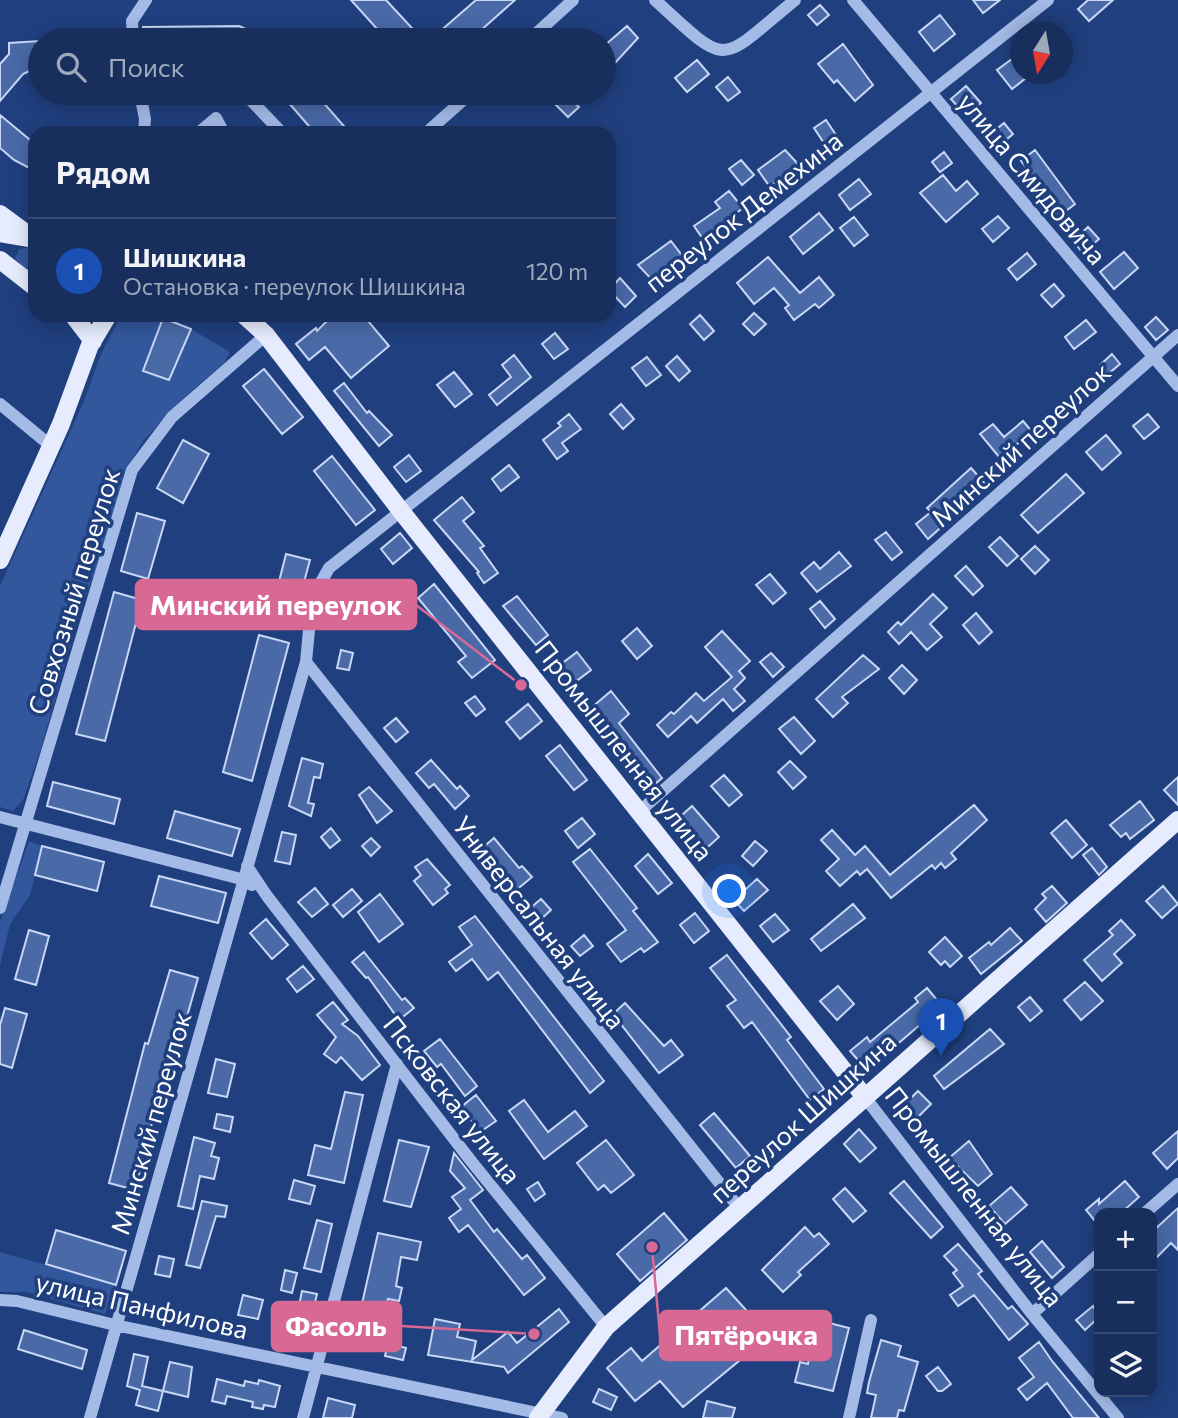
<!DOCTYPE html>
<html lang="ru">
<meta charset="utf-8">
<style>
:root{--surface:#182f5e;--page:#253b67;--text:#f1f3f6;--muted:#9fa9bc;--line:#364a73;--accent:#ea580c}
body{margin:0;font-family:Commissioner,sans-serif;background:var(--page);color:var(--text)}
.controls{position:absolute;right:21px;bottom:21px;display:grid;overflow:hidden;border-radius:14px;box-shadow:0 4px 18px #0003}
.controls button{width:63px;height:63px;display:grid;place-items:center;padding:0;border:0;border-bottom:2px solid var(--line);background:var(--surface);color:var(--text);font:35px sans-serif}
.compass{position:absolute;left:1010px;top:21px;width:63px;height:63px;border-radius:50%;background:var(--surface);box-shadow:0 4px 18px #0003;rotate:191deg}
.you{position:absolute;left:730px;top:892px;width:24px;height:24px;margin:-18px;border:5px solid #fff;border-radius:50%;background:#1a73e8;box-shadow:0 0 0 10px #1a73e833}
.badge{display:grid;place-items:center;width:46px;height:46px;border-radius:50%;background:var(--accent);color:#fff;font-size:23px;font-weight:700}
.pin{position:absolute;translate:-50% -58px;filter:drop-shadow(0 2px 4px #0008)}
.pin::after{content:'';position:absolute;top:37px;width:24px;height:21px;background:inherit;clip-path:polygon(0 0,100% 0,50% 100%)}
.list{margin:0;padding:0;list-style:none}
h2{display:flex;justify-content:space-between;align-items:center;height:91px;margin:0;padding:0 28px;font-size:30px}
h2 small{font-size:23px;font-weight:400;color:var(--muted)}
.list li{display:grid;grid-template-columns:46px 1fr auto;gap:21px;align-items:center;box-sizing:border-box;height:105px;padding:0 28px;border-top:2px solid var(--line)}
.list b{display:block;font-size:26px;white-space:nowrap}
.list p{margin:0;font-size:23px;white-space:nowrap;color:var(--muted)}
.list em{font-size:23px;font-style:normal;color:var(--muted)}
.icon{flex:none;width:38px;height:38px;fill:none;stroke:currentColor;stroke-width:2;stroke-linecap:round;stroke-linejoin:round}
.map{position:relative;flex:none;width:1178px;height:1418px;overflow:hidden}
.search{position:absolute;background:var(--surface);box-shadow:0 4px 18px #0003;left:28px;top:28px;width:588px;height:77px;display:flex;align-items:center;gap:18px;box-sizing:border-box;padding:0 24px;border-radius:38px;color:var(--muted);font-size:26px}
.panel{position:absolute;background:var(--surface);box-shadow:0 4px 18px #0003;left:28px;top:126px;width:588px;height:196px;border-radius:21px}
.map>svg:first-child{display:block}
.green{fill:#33579c}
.building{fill:#4969a7;stroke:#c8d7f5;stroke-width:2}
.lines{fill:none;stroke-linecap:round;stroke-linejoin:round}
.minor{stroke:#a4bbe7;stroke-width:12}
.major{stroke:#e6ecfd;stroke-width:18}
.labels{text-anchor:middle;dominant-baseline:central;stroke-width:7;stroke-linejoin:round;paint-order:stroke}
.street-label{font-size:26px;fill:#fff;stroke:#203f7e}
.leader{fill:none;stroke:#d76994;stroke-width:2.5}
.callout-dot{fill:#d76994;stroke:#203f7e;stroke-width:2.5}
.callout{fill:#d76994;stroke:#d76994;stroke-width:2.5}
.callout-label{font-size:28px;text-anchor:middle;font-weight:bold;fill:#fff}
</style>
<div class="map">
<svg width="1178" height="1418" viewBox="0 0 1178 1418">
<rect width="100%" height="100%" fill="#203f7e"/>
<!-- green -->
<path class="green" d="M27,248L35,251V279L15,259L19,249Z
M127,315H163L143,371L169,380L191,329L230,352L224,363L189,393L144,440L126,468L103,551L81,609L40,752L23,800L13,811L0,807V586L84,401L101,354L118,321Z
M29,841L42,846L30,895L10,924L0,965V922Z
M0,1252L116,1285L105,1314L27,1292H0Z"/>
<!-- building -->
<path class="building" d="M351,0H386L423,40H387Z
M476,0H515L470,40H430Z
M973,0H1000L983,13Z
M1088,0H1113L1089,21L1078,9Z
M820,5L829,15L817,25L808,15Z
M940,15L955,34L934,51L919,32Z
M239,26L272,40H143V27Z
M627,26L638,38L615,63L604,51V46Z
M40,41V66L23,74L0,101V64L9,54V43Z
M843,44L873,85L855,101L837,80L834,83L818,64Z
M1020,53V74L1026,78L1012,89L997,70Z
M697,60L709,74L687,92L675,78Z
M728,77L740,92L728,101L716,87Z
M966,86L981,103L966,116L951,99Z
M280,93H315L350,133H315Z
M563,93L579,107L568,117L553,102Z
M0,115L35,144V171L14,160L0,148Z
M826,120L836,135L824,143L814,128Z
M1004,123L1013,134L995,149L986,138Z
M785,150L798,164L770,187L758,170Z
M1035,150L1075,204L1054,220L1033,191L1040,185L1021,161Z
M944,152L952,163L940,172L932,162Z
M741,160L754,175L742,185L729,169Z
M943,175L956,191L967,181L978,194L946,222L920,193Z
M859,179L871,194L850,210L839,195Z
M729,191L743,208L703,239L694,226L720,208L715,202Z
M819,213L833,230L803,254L790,237Z
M998,216L1009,228L993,242L982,229Z
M854,217L868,235L854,246L840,228Z
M1088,227L1099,239L1083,253L1073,241Z
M671,241L684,258L654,282L638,265Z
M1124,252L1138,268L1114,289L1100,272Z
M1027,253L1036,264L1017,280L1008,269Z
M768,257L800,293L819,277L834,295L819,308L815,304L794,320L785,308L789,305L774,288L754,304L737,283Z
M620,278L636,296L625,307L609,290Z
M1054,284L1064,296L1052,307L1041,295Z
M754,313L766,324L754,335L743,324Z
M333,315H363L389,346L351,378L325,347L309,360L296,344L316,328L317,331Z
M700,315L714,331L704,340L690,324Z
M1156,317L1168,330L1156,340L1145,327Z
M163,318L191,329L169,380L143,371Z
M1086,320L1096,332L1074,349L1065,337Z
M555,333L568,349L554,359L542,344Z
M1112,354L1120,364L1108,374L1100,365Z
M514,355L531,377L497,405L489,395L511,377L502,365Z
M677,356L690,371L679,381L666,366Z
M647,357L661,375L646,386L632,368Z
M264,369L303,417L282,434L243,386Z
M454,372L472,394L455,407L437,385Z
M344,383L367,413L369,411L392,435L379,446L334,391Z
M621,404L634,419L623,429L610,414Z
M569,414L581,429L562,443L568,451L557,459L543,440L561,426L558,423Z
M1148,414L1159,427L1144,439L1133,426Z
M1023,421L1040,441L1029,450L1021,441L1000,458L980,434L993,424L1004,437Z
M1106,435L1121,453L1102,470L1086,452Z
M183,440L209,454L183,503L157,488Z
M409,455L421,471L406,482L394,467Z
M332,456L375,510L356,525L314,471Z
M509,465L519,477L501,491L492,479Z
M971,468L987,486L928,539L916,524L931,512L927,508Z
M1066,474L1084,493L1038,533L1021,515Z
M462,497L474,512L463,521L484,546L480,548L498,573L484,583L477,573L479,572L434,520Z
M137,513L165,521L148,579L121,571Z
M886,532L902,552L892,560L875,540Z
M400,533L412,548L393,564L381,549Z
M1000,537L1018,556L1007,566L989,547Z
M1035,546L1049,560L1035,574L1021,559Z
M839,552L851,566L817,592L801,573L814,562L820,569Z
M286,554L310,560L294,619L271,613Z
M966,566L983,586L973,595L955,576Z
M770,574L786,593L773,604L756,585Z
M434,584L495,660L472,678L458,662L466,656L418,598Z
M114,592L142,600L105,741L76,734Z
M933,594L947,608L930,624L942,637L927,650L911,632L899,644L888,632L898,622L901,625Z
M517,596L548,635L536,645L503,606Z
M820,601L835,619L825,628L810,609Z
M976,613L992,632L979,644L963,625Z
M637,628L652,646L637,659L622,641Z
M722,631L750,661L739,671L745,678L734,689L745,701L733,711L723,699L697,723L691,716L668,737L657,725L671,712L674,714L696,693L704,701L732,677L705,647Z
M259,635L289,643L252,781L223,772Z
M341,650L353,653L349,670L337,668Z
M577,652L591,670L574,683L560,665Z
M771,653L784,667L773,677L760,662Z
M863,655L879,669L842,697L848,703L833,717L816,699Z
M902,665L917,680L904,694L889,678Z
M611,691L629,714L619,723L662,778L647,791L613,749L620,743L591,708Z
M475,696L485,709L476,716L465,703Z
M528,704L542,721L520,739L506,722Z
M794,717L815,741L801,754L779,729Z
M396,718L408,732L396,742L384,728Z
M560,745L587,780L574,790L546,756Z
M302,758L323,764L320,778L314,777L308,803L314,804L311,816L289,806Z
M431,760L457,789L460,786L469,796L455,809L434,784L429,788L416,773Z
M790,761L806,777L793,789L778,772Z
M724,775L742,795L729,806L711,786Z
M1178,777V805L1164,790Z
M53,782L120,799L114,824L47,806Z
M369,787L392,811L377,823L359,795Z
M1140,801L1154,820L1130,839L1126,833L1121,837L1110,825Z
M974,805L987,820L951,853L956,859L945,868L941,863L935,869L932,865L891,898L867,869L860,875L857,871L840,886L826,871L839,859L821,840L832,830L855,855L865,846L890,875Z
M692,806L719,837L699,855L671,825Z
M175,811L240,829L232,856L167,838Z
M582,818L595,834L578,848L565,831Z
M1066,820L1087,845L1072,858L1051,833Z
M331,828L340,840L330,848L321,837Z
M282,832L296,835L290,864L275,861Z
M371,838L380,847L371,856L362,846Z
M494,838L519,868L522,866L532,877L514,892L480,850Z
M755,841L767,851L753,866L742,856Z
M42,846L104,862L97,891L35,875Z
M1092,848L1107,867L1099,875L1083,855Z
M590,849L637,908L633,911L658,942L644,952L641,948L621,962L607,944L626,930L573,862Z
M648,854L672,883L658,894L635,866Z
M427,859L450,885L445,889L448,893L433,905L414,881L421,875L415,867Z
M159,876L226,893L218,923L151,906Z
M757,879L768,890L744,911L734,900Z
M1052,886L1067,903L1046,922L1035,909L1046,898L1042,894Z
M1163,886L1178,904L1162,918L1146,901Z
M315,888L328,904L312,917L298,902Z
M352,889L362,901L343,917L333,905Z
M380,894L403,924L379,942L358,912Z
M541,899L551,910L538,922L528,910Z
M853,904L865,918L821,951L811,939Z
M695,913L709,931L694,943L680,925Z
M775,914L789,930L773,942L760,926Z
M475,916L604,1081L590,1093L498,972L488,980L472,959L456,971L449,962L472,945L459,927Z
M266,919L288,945L272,959L250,933Z
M1121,920L1135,935L1114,954L1122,963L1102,981L1084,960L1113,935L1109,931Z
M1010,928L1022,941L981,974L969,958L989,942L991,945Z
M29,930L49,936L36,985L15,979Z
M584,935L593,946L580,956L571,946Z
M945,937L962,956L950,967L945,961L941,965L929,952Z
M364,952L402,1000L405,998L414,1008L399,1020L368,977L366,978L352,962Z
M727,955L791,1037L787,1040L824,1089L810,1100L752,1022L744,1028L727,1006L736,1000L710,968Z
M303,966L314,979L297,992L287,979Z
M170,970L198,978L182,1034L175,1032L135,1190L109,1183L145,1043L148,1044Z
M1085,982L1103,1001L1081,1020L1064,1000Z
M838,986L854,1004L837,1020L820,1001Z
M927,988L942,1006L867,1070L850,1051L867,1037L870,1042L918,1002L915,998Z
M1030,997L1042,1011L1030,1021L1018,1007Z
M333,1002L348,1020L342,1024L358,1036L380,1065L362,1080L341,1057L336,1063L324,1054L336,1037L317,1015Z
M625,1003L664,1046L671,1040L683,1055L659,1073L613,1014Z
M5,1008L27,1014L12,1068L0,1064V1025Z
M990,1029L1004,1044L944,1089L934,1076Z
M440,1039L477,1086L465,1096L441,1064L437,1067L424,1051Z
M216,1059L235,1064L227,1097L208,1093Z
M918,1091L931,1104L917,1118L904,1105Z
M345,1092L363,1095L344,1183L308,1175L315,1145L331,1149Z
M476,1095L496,1121L480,1132L461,1107Z
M524,1100L548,1132L575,1111L587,1126L544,1159L509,1111Z
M714,1113L750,1156L736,1168L700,1125Z
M217,1114L233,1117L230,1132L214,1128Z
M859,1129L876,1148L860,1162L844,1144Z
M1178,1131V1158L1167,1169L1153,1153Z
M194,1137L215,1143L211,1156L219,1158L214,1179L200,1176L193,1209L178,1206Z
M399,1140L429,1147L411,1207L384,1201Z
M606,1140L634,1175L611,1193L604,1185L598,1190L577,1163Z
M969,1141L992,1174L978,1186L949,1158Z
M454,1153L483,1190L470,1200L494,1232L497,1229L522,1259L527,1255L545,1278L524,1295L468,1225L459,1232L449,1218L461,1209L452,1197L465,1188L450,1171Z
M294,1180L315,1186L310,1204L289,1199Z
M904,1181L943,1227L931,1238L890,1193Z
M1125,1181L1139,1197L1121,1213H1099V1226L1086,1210L1099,1199V1204Z
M538,1182L545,1194L535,1201L527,1189Z
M1011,1187L1027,1205L1005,1224L989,1206Z
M845,1188L866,1211L853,1222L833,1199Z
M202,1201L227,1206L225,1217L216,1216L200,1268L186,1265Z
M1178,1208V1250L1171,1243L1152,1262V1232Z
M664,1213L687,1240L640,1281L617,1254Z
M317,1220L332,1224L321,1272L304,1268Z
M805,1227L814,1237L819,1233L829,1244L798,1272L801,1275L783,1292L762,1270Z
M56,1230L126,1251L116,1285L46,1264Z
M378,1233L421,1242L417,1260L401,1257L396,1286L402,1288L399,1301L388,1299L378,1344L354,1339Z
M1042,1241L1064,1267L1052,1278L1030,1252Z
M958,1244L982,1271L978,1274L1008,1309L1012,1306L1028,1324L1009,1340L974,1295L958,1306L950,1295L963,1286L953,1273L957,1270L944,1256Z
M159,1256L174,1259L170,1277L155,1274Z
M285,1270L297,1273L292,1293L281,1290Z
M726,1288L746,1310L729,1325L751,1351L683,1407L660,1381L635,1401L607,1368L631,1348L642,1361Z
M302,1291L317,1294L309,1328L295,1325Z
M243,1295L263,1300L258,1319L238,1315Z
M1093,1306L1099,1317L1085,1330L1076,1320Z
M559,1309L569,1322L508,1373L504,1367L428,1355L435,1319L460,1324L457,1337L476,1341L472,1360L508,1332L517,1343Z
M825,1322L849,1328L833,1391L795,1382L800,1362L808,1364L809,1358L816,1360Z
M24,1330L87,1350L82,1369L18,1349Z
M881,1340L901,1346L898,1356L918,1362L904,1411L899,1410L897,1418H871L876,1395L867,1393L869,1382Z
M1039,1342L1052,1361L1099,1418H1073L1047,1383L1027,1400L1018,1389L1034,1377L1019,1358Z
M388,1343L406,1348L403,1360L385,1356Z
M134,1354L148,1357L142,1386L163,1391L170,1362L192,1367L188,1397L163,1391L158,1411L136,1405L140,1390L127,1386Z
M938,1367L951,1384L942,1391H938L926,1376Z
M217,1379L244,1386L245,1381L258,1384L259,1380L280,1386L275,1407L264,1405L263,1409L252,1407L253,1402L227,1396L225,1404L212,1401Z
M599,1389L617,1397L611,1410L593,1402Z
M328,1398L355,1405L352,1418H323Z
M707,1401L735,1408L732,1418H703Z"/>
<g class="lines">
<!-- minor -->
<path class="minor" d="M655,0C731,70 718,63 795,0
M853,0L1178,386
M133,40L132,21L146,0
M529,40L573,0
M140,93L145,119L144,133
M244,93L282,133
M198,133L216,118L224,133
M426,133L471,93
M0,404L51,446
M306,662L740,1209
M640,811L1178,335
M0,817L245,880L252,885
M247,866L267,896L471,1161L606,1327
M0,908L132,470L172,417L266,335
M864,1096L1032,1314L1118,1418
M1145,1213L1178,1184
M0,1300L17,1301L115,1325L562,1418
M1032,1314L1099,1254
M90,1418L306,662L312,598L329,568L1048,0
M303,1418L397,1064
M849,1418L871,1320"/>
<!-- major -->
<path class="major" d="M0,214L34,239
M0,233L28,238
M0,260L35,287
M73,315L93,341
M244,315L266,335L401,511L864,1096
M0,560L61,424L90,345L108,315
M538,1418L606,1327L1178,820"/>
</g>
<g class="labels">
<!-- street labels -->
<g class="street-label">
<text transform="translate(1033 178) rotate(50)">улица Смидовича</text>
<text transform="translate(743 211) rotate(-38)">переулок Демехина</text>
<text transform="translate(1020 444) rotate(-42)">Минский переулок</text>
<text transform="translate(73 591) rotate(-73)">Совхозный переулок</text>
<text transform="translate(625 750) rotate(52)">Промышленная улица</text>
<text transform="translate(540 922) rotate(52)">Универсальная улица</text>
<text transform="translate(453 1099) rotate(52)">Псковская улица</text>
<text transform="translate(802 1117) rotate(-42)">переулок Шишкина</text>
<text transform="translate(150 1123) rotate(-74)">Минский переулок</text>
<text transform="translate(975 1196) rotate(52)">Промышленная улица</text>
<text transform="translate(142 1305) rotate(13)">улица Панфилова</text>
</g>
</g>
<!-- callouts -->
<path class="leader" d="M521 685L416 605M534 1334L401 1326M652 1247L660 1335"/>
<g class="callout-dot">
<circle cx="521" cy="685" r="7"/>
<circle cx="534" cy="1334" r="7"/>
<circle cx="652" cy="1247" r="7"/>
</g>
<g class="callout">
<rect x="136" y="580" width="280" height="49" rx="7"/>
<rect x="272" y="1302" width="129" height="49" rx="7"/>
<rect x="660" y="1311" width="171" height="49" rx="7"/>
</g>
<g class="callout-label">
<text x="276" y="615">Минский переулок</text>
<text x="336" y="1336">Фасоль</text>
<text x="746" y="1345">Пятёрочка</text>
</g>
</svg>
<div class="controls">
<button>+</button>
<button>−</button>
<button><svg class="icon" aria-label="layers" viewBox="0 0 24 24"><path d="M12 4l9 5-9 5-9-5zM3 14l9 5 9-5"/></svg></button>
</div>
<svg class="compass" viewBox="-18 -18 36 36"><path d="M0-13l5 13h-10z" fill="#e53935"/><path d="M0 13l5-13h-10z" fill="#9fa9bc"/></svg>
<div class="you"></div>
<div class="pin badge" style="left:941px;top:1056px;background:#1a4fb4">1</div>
<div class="search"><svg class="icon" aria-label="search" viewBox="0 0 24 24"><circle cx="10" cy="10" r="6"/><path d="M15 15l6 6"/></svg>Поиск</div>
<section class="panel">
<h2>Рядом<small></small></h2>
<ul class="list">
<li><span class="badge" style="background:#1a4fb4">1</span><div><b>Шишкина</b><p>Остановка · переулок Шишкина</p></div><em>120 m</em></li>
</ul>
</section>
</div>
